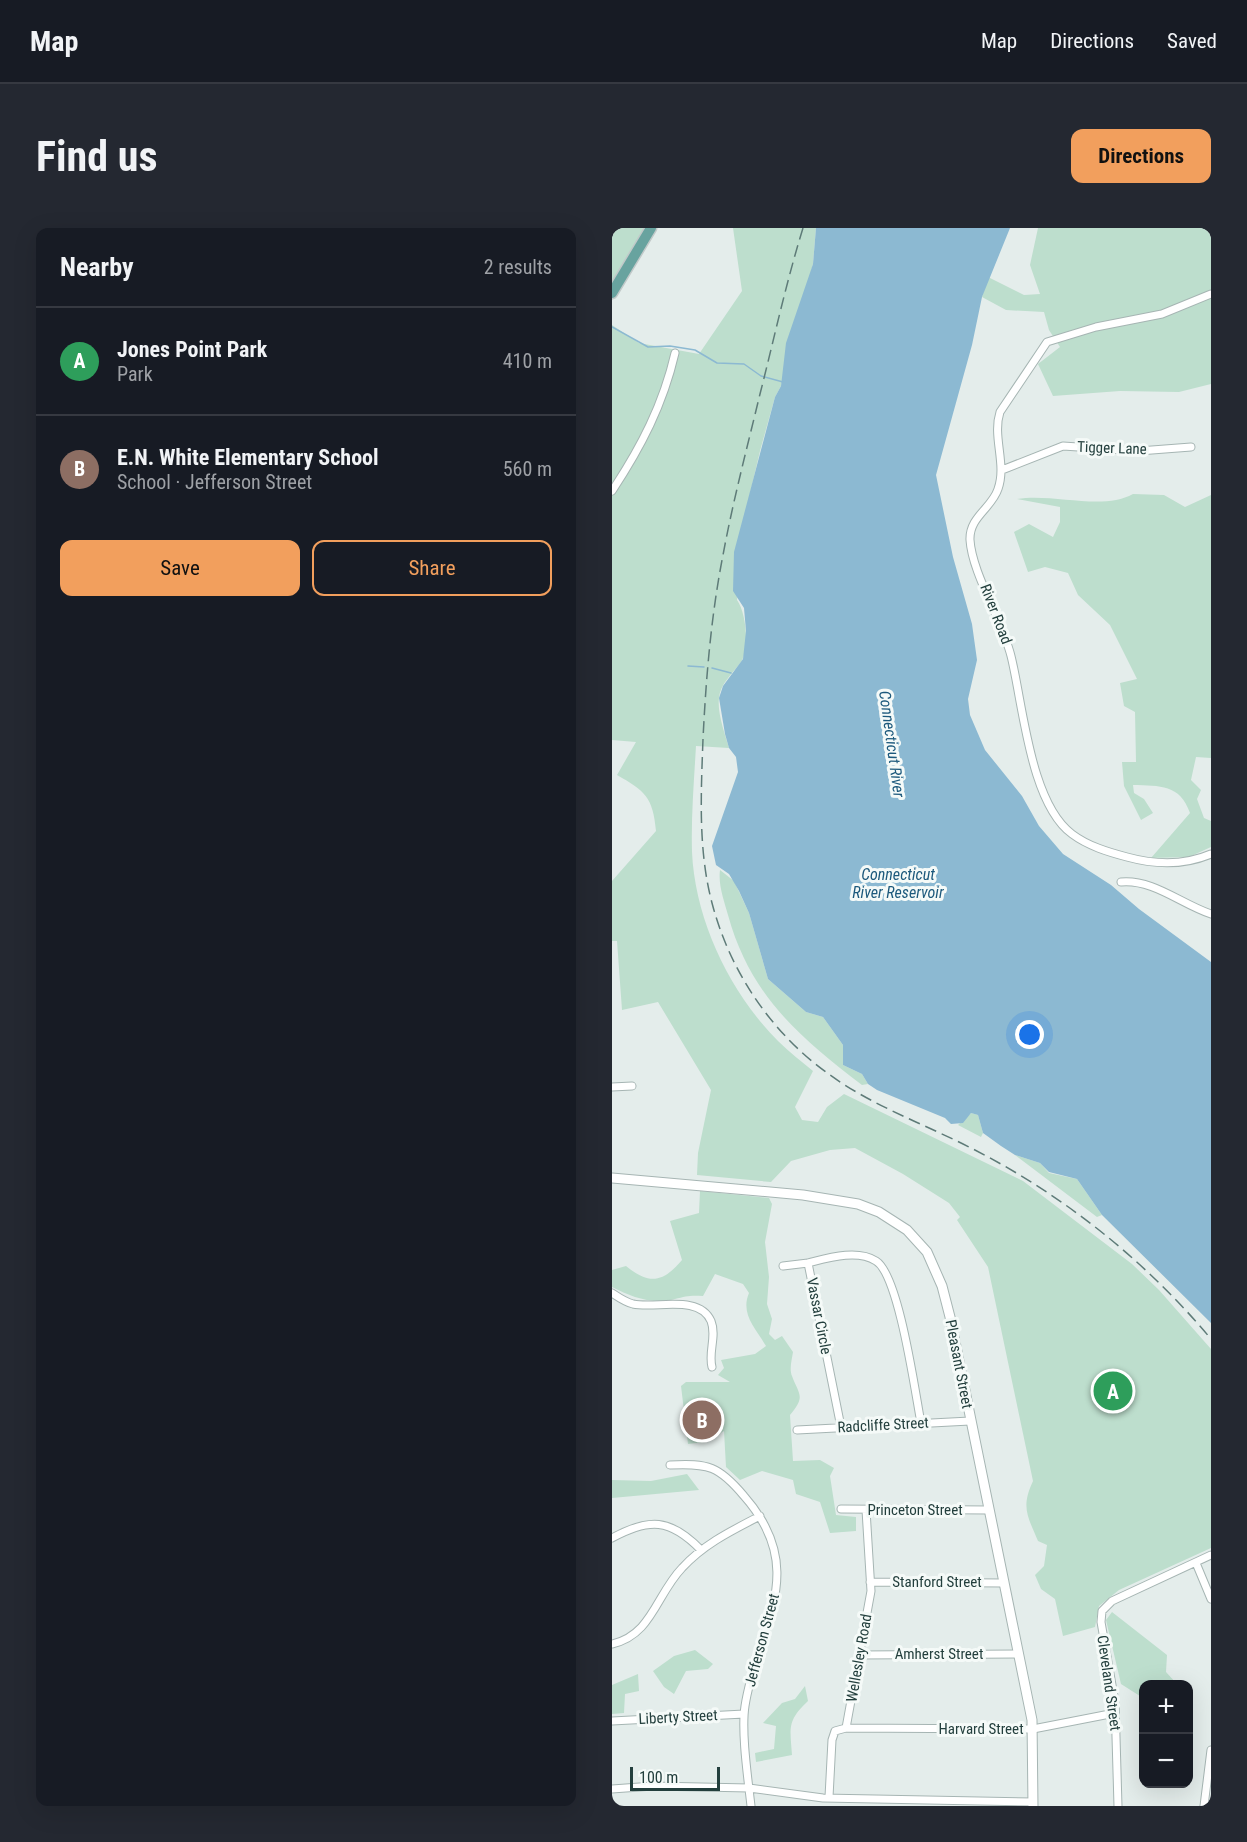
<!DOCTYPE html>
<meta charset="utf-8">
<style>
:root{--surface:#171b24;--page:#242831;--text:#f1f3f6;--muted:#9ea1a6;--line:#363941;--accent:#f29f5d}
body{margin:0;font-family:"Roboto Condensed",sans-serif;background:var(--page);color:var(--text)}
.controls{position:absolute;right:18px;bottom:18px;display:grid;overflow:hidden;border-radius:12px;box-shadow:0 6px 24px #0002}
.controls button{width:54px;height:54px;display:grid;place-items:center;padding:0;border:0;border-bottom:2px solid var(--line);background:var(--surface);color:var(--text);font:30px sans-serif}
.scale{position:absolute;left:18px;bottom:15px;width:90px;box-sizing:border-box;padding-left:6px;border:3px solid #233f3d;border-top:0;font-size:16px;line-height:21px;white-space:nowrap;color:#233f3d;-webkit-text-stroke:4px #f5faf8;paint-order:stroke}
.you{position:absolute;left:418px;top:807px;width:21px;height:21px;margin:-15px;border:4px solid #fff;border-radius:50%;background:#1a73e8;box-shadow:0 0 0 9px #1a73e833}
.badge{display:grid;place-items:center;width:39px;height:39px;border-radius:50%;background:var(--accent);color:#fff;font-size:20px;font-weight:700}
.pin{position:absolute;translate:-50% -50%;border:3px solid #fff;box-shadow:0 2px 6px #0006}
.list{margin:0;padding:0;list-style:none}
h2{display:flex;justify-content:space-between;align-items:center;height:78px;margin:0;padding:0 24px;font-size:26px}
h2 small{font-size:20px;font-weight:400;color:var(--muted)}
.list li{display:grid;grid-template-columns:39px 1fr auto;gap:18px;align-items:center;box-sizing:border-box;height:108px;padding:0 24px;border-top:2px solid var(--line)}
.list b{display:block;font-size:22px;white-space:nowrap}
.list p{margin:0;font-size:20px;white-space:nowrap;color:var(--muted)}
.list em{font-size:20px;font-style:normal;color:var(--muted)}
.actions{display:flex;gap:12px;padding:18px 24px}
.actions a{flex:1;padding:14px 0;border:2px solid var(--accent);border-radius:12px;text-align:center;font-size:21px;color:var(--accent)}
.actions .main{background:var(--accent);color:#111}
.map{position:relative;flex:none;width:599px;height:1578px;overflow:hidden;border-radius:12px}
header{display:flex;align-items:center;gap:36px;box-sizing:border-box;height:84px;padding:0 30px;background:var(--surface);border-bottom:2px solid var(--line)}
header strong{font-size:28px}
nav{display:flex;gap:33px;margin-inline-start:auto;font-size:21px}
.intro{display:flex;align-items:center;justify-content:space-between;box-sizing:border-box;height:144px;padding:0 36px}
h1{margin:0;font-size:42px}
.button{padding:15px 27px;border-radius:12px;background:var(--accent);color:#111;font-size:21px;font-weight:700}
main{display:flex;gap:36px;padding:0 36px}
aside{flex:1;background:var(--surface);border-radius:12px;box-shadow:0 6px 24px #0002}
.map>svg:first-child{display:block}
.green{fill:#bddecd}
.water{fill:#8cb9d2}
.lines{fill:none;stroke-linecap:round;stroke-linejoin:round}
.stream{stroke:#8cb9d2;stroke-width:1.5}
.minor-casing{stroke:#a6b5b3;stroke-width:9}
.tertiary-casing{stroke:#a6b5b3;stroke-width:11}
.primary-casing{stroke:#c1c9c9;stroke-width:13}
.minor{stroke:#fff;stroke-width:7}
.tertiary{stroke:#fff;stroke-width:9}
.primary{stroke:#68a39f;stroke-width:10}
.rail{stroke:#5e7b78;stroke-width:1.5;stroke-dasharray:12 6;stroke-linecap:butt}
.labels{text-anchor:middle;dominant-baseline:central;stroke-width:6;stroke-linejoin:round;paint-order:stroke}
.street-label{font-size:15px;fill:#233f3d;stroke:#f5faf8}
.water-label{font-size:16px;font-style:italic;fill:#1c597c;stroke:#f5faf8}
</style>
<header>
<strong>Map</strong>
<nav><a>Map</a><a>Directions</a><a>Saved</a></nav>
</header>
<div class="intro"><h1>Find us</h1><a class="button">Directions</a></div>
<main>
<aside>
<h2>Nearby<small>2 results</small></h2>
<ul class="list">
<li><span class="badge" style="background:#2e9e5b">A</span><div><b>Jones Point Park</b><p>Park</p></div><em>410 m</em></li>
<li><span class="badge" style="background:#8d6e63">B</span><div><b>E.N. White Elementary School</b><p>School · Jefferson Street</p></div><em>560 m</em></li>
</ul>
<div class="actions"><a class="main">Save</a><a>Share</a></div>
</aside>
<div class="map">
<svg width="599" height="1578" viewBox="0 0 599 1578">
<rect width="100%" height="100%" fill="#e4edeb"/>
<!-- green -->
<path class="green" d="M0,0H45L0,72Z
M121,0H204L201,36L169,158L163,169L148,223L137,270L125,372C134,384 138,421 129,434C121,445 108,456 107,470C105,485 113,506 117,520L84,518C82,553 79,589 80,624C83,692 118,765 166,813C177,824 190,834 201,843L183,879L190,892L206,894L215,879L232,866L411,953L520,1036L547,1062L599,1121V1320L507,1362L487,1378L483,1399L451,1408L443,1371L429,1361L423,1347L432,1338L435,1317L426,1313C415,1287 409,1279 421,1253L376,1039L345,992L348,989L337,975L291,946L243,920L218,922L179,933L159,954L85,947L86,925L99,862L46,774L10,782L5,713H0V653L44,603C41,569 33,563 5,547L24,514L0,512V97L27,115L87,126L130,63Z
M426,0H599V156L567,164L508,163L441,168L426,136L448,119L437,102L432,84L394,82L370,69L376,49L412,67L428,66L418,37Z
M521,266L552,267L573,279L599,267V530L584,529L579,552L589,562L585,571L592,590L599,593V619L577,629L539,630L578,585C568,556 548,558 521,557L522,565L532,571L541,585L529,592L512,558L510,534H524L523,484L512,478L508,455L525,451L498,397L466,367L456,345L433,339L416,344L402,304L417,296L441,309L448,294V279L405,271C441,265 491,283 521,266Z
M108,642L122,653L137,685L156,751L194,784L211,789L231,817V837L250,846L256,856L250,857C186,808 138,767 116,687C112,672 106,657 108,642Z
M359,885L366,887L371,905L369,909L346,897Z
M403,927L428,935L437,945L465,951L490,987L485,989Z
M88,963L157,970L160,976L153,1014L157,1049L155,1076L160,1091L157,1106L163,1112L170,1108L181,1124C180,1131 177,1141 180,1148C187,1167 194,1168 178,1187L181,1233L208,1232L222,1240L218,1248L224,1287L244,1289V1303L218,1305L208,1274L184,1266L181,1252L150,1243L128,1252L114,1239L112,1203L93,1214L76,1216L69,1158L74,1154H118L106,1147L112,1140L109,1132L143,1126L154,1118C144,1101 128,1086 137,1065L131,1056L103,1046L91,1068C79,1067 74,1068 63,1071C40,1077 20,1069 0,1059V1042L14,1038C36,1056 50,1056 70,1032L58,993L87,985Z
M75,1246L87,1262L0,1270V1252L39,1253Z
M500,1384L555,1427L554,1444L565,1456H532L531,1470L509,1456L494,1392Z
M83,1422L101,1436L96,1441L74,1443L62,1466L52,1459L41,1443L62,1428Z
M26,1446L27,1463L13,1466L12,1485L0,1486V1457Z
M193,1458L196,1473C175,1493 178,1499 180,1527L144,1534L143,1525L162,1521L164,1498L151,1495L170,1475L183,1471Z"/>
<!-- water -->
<path class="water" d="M204,0H398L370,69L360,117L324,247L341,329L360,396L365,432L356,471L358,487L373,522L410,568L427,598L451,626L499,657L527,681L599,734V1095L490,987L465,951L437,944L428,935L403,927L389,918L371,905L366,887L359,885L351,895L339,896L333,890L265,862L256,856L250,846L231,837V817L211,789L194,784L156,751L137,685L127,663L117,646L104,637L100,618L126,544L124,529L117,520L113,506L107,470L111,458L131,431L134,403L132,380L121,363L122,324L163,169L169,158L174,115L201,36Z"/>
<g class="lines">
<!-- stream -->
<path class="stream" d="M0,99L36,119L58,118L83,122L105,135L132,136L149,148L171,154
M76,438L92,439
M100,440L119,445"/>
<defs>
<path id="minor" d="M599,66L550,86L484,99L435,114L388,184C380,209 395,236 386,261C380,280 357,289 358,312C360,345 390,392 399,428C411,476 418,575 460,606C476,618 496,624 515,629C544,637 571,638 599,626
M390,242L451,218L527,223L579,219
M0,263C29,219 51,177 63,125
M509,654C541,651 569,676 599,686
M0,859L20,858
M171,1038L196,1035
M0,1065C6,1069 13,1074 21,1076C44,1081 87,1066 99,1093C105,1108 96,1124 100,1139
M229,1199L196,1035C216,1030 245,1021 264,1033C287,1047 303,1164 309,1195
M185,1202L358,1193
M58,1237C96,1235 107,1238 132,1268C199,1344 145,1399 133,1478C129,1504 136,1551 139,1578
M229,1281L377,1282
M0,1310C37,1290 58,1290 89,1322
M584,1335L599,1371
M258,1354L391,1355
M0,1416C40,1407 44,1367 70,1340C92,1316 119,1303 148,1288
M248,1427L406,1426
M0,1493L132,1486
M234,1500L421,1501L503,1485
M0,1561L41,1558L137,1560L211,1570L421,1574
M217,1569L220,1512L223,1503L234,1500L259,1363L254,1282
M506,1578L503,1474L489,1394L490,1383L500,1373L599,1327
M592,1578L599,1522"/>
<path id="tertiary" d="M0,950L191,967L246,976L267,984L295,1002L315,1024L330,1058L338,1089L420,1492L421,1578"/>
<path id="primary" d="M0,65L39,0"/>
</defs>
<!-- minor casing -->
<use href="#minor" class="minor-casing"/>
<!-- tertiary casing -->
<use href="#tertiary" class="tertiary-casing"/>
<!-- primary casing -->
<use href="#primary" class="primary-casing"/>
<!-- minor -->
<use href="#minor" class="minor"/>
<!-- tertiary -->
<use href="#tertiary" class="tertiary"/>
<!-- primary -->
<use href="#primary" class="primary"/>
<!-- rail -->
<path class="rail" d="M191,0C174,55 162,111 148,166C135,220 121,273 111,327C99,388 94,450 91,511C89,566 86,622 100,675C118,744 160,806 218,847C261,878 312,896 359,920C450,966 533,1032 599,1111"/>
</g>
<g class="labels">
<!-- street labels -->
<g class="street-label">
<text transform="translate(500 220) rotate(2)">Tigger Lane</text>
<text transform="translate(384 386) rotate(69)">River Road</text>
<text transform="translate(207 1088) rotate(79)">Vassar Circle</text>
<text transform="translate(347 1136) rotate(79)">Pleasant Street</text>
<text transform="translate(271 1197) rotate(-3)">Radcliffe Street</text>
<text x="303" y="1282">Princeton Street</text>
<text x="325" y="1354">Stanford Street</text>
<text transform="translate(150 1412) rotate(-75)">Jefferson Street</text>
<text x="327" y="1426">Amherst Street</text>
<text transform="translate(247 1430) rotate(-80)">Wellesley Road</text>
<text transform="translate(497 1455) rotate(82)">Cleveland Street</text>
<text transform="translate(66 1489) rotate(-3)">Liberty Street</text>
<text x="369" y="1501">Harvard Street</text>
</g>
<!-- water labels -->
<g class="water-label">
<text transform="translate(280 516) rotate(82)">Connecticut River</text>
<text x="286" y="646">Connecticut<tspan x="286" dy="18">River Reservoir</tspan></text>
</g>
</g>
</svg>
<div class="controls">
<button>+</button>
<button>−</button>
</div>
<div class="scale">100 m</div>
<div class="you"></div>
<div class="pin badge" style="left:501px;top:1163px;background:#2e9e5b">A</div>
<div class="pin badge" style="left:90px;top:1192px;background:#8d6e63">B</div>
</div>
</main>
